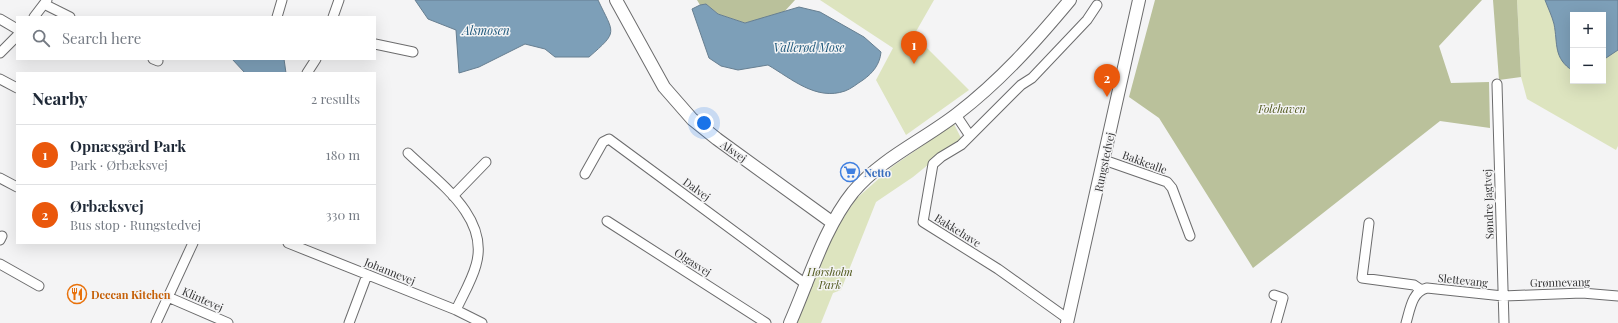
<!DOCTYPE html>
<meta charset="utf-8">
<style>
:root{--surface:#fff;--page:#f2f2f3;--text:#1f2937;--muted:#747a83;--line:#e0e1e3;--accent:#ea580c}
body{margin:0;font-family:"Playfair Display",serif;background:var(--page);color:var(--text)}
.controls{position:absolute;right:12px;top:12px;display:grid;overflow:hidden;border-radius:0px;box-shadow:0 4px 16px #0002}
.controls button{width:36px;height:36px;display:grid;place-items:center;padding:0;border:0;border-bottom:1px solid var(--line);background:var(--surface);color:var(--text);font:20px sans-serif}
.you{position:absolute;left:704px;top:123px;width:14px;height:14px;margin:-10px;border:3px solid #fff;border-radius:50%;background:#1a73e8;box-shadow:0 0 0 6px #1a73e833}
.badge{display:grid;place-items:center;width:26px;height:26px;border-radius:50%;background:var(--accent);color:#fff;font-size:13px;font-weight:700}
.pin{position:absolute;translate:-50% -33px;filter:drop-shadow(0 1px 2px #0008)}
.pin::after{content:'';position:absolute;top:21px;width:14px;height:12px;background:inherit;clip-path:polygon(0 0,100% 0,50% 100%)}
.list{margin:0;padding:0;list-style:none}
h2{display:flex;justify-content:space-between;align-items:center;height:52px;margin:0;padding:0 16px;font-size:17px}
h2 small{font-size:13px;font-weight:400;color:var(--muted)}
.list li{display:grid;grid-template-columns:26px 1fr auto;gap:12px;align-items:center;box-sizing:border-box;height:60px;padding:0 16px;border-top:1px solid var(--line)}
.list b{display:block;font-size:15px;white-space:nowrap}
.list p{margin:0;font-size:13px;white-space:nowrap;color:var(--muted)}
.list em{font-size:13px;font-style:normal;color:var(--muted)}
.icon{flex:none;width:22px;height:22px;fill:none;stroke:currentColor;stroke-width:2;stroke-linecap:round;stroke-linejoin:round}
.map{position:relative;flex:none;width:1618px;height:323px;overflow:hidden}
.search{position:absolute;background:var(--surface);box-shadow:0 4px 16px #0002;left:16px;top:16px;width:360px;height:44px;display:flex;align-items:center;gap:10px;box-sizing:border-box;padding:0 14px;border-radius:0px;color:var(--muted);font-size:15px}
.panel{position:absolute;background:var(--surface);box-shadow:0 4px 16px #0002;left:16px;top:72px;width:360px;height:172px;border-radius:0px}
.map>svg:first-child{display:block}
.green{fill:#dde4bf}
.forest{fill:#bac19b}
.water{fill:#7d9fb8;stroke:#677f91}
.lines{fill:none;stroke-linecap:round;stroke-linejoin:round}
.street-casing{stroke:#6c6c6d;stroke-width:11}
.secondary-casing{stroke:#6c6c6d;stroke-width:14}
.street{stroke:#fff;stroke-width:9}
.secondary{stroke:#fff;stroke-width:12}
.labels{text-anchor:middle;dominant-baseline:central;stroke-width:3;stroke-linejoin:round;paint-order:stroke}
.park-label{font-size:11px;font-style:italic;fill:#50581c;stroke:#f4f4f5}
.street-label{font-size:11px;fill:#353536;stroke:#f4f4f5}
.shop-label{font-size:11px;font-weight:bold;fill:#366cbe;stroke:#f4f4f5;text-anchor:start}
.food-label{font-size:11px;font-weight:bold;fill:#c56008;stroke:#f4f4f5;text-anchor:start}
.water-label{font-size:12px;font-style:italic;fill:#215a7d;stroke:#f4f4f5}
</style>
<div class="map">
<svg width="1618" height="323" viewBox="0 0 1618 323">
<rect width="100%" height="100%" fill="#f4f4f5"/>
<!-- green -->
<path class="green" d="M820,0H934L914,35L969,90L906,135L876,80L893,48Z
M1517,0H1545C1548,8 1552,16 1554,24C1558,44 1554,58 1573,71V81H1603V60L1618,50V146L1616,150L1527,99L1521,77Z
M954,124L961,138L913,177L876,202L841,290L833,293L821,323H795L836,229L856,199L893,166Z"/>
<!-- forest -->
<path class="forest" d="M697,0H795L784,12L745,23L718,14L706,4L700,5Z
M1155,0H1482L1439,46L1451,83L1489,82L1490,128L1440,121L1253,268L1159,118L1129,97Z
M1493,0H1517L1521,77L1499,80Z"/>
<!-- water -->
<path class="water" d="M415,0H598C614,34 619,31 589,57H555L545,49L525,44L479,67L459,73L456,30L428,19Z
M1545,0H1618V50L1603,60V15H1573V71C1553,58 1558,44 1554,24C1552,16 1548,8 1545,0Z
M706,4L718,14L745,23L799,7L820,12L864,37L881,52C880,64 873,73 863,80C858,83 851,89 845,91C816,101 792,79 768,65L738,70L721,66L709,58L692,9L700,5Z
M232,59H284L286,73H245Z"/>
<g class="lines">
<defs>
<path id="street" d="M44,4L70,17
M34,17L47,0
M277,17L282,0
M333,17L339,0
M0,19L17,29
M375,44L413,52
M0,53L17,36
M153,59L158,61
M307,73L316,59
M0,79L17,88
M1497,84L1504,323
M956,115L970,136L1021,85L1032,78L1087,20L1097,5
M970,136L961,145L941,157L933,164L923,222L998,269L1068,319
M408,153C438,182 490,217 476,265C472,280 463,295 456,310
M1104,160L1167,182L1172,188L1190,236
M585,174L603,142L609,139L807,285
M0,178L17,187
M453,196L486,162
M607,221L766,323
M1369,223L1362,278L1414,285L1420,289
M0,240L2,236
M288,243L456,310L482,323
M0,264L39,286
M1274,295L1283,298L1276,323
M168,297L228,323
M156,323L193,243
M349,323L367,275
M1406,323C1410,310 1412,291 1427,288L1503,296L1582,293L1618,296"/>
<path id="secondary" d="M616,0L664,87L692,119L717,139L833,223
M790,323C809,280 824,228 853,192C882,158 922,141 957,114C1000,81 1035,42 1070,0
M1067,323L1139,0"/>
</defs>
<!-- street casing -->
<use href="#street" class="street-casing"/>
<!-- secondary casing -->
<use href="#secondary" class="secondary-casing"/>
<!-- street -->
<use href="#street" class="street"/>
<!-- secondary -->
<use href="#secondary" class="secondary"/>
</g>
<!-- icons -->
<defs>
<symbol id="supermarket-ring" viewBox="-11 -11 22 22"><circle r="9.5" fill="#f4f4f5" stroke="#3f7fe0" stroke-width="1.5"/><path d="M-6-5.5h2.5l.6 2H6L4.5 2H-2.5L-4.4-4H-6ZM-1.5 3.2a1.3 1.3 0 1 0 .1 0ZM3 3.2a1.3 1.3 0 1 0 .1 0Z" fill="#3f7fe0"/></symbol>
<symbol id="restaurant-ring" viewBox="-11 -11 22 22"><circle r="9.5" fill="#f4f4f5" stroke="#e8710a" stroke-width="1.5"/><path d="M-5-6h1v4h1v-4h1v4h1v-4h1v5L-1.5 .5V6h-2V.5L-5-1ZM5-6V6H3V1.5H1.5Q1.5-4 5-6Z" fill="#e8710a"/></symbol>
</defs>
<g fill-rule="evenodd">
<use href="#supermarket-ring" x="839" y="161" width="22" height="22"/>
<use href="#restaurant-ring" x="66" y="283" width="22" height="22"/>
</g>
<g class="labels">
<!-- park labels -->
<g class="park-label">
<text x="1282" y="108">Folehaven</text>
<text x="830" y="271">Hørsholm<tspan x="830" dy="13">Park</tspan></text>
</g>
<!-- street labels -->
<g class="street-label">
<text transform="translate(734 151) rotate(36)">Alsvej</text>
<text transform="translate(1104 162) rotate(-78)">Rungstedvej</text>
<text transform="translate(1145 162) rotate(20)">Bakkealle</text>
<text transform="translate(697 189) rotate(36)">Dalvej</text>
<text transform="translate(1488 204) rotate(-92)">Søndre Jagtvej</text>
<text transform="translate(958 230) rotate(32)">Bakkehave</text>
<text transform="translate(693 262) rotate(33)">Olgasvej</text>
<text transform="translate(390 271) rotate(22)">Johannevej</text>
<text transform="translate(1463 280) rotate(6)">Slettevang</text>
<text transform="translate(1560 282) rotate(-1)">Grønnevang</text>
<text transform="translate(203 299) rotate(24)">Klintevej</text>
</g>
<!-- shop labels -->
<g class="shop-label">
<text x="864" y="172">Netto</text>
</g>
<!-- food labels -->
<g class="food-label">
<text x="91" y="294">Deccan Kitchen</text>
</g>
<!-- water labels -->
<g class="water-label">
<text x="486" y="30">Alsmosen</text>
<text x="809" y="47">Vallerød Mose</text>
</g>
</g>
</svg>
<div class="controls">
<button>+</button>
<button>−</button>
</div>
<div class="you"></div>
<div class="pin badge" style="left:914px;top:64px">1</div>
<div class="pin badge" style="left:1107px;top:97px">2</div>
<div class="search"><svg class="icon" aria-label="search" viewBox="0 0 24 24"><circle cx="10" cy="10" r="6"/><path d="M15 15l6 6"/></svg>Search here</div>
<section class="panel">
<h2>Nearby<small>2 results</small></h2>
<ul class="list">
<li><span class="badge">1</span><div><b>Opnæsgård Park</b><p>Park · Ørbæksvej</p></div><em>180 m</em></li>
<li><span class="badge">2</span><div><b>Ørbæksvej</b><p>Bus stop · Rungstedvej</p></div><em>330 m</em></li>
</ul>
</section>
</div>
